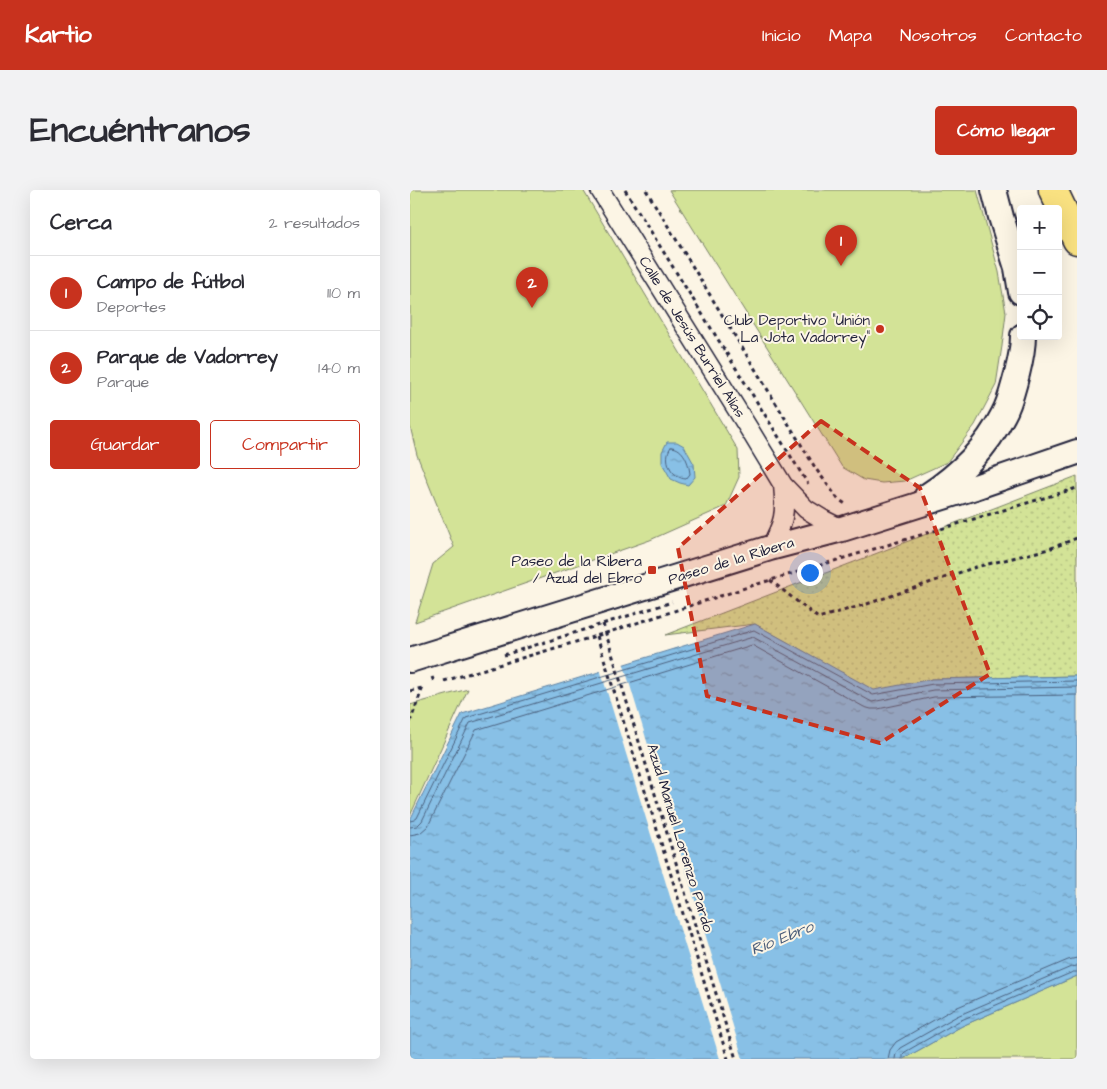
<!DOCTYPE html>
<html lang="es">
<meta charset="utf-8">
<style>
:root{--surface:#fff;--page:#f2f2f3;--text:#2b2b33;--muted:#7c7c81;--line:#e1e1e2;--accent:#c8321e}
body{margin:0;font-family:"Architects Daughter",sans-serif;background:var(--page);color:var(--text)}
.controls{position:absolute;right:15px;top:15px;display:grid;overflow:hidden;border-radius:5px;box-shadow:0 5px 20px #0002}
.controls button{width:45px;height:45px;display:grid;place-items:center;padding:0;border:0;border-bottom:1px solid var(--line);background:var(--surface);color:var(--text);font:25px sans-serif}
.you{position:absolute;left:399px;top:382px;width:18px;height:18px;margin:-12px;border:4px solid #fff;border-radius:50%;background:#1a73e8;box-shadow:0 0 0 8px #1a73e833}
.badge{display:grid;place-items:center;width:32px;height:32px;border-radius:50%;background:var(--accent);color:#fff;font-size:16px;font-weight:700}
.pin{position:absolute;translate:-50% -41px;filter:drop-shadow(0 1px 2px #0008)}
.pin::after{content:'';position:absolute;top:26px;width:18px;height:15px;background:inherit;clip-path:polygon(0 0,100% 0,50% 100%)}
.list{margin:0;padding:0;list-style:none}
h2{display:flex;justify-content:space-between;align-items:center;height:65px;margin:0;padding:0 20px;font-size:21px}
h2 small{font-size:16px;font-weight:400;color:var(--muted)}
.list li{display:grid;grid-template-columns:32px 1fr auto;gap:15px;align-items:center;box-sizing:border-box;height:75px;padding:0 20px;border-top:1px solid var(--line)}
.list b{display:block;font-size:19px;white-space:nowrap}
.list p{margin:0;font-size:16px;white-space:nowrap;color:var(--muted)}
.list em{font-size:16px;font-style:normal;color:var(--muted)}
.actions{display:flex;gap:10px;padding:15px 20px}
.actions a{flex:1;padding:11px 0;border:1px solid var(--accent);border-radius:5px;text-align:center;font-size:18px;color:var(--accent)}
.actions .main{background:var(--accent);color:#fff}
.icon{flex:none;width:28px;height:28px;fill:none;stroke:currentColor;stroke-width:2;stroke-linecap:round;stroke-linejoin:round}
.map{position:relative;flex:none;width:667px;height:869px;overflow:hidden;border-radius:5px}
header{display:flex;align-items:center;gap:30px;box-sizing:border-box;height:70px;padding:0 25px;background:var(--accent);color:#fff}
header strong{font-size:24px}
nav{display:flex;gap:28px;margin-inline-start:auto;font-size:18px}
.intro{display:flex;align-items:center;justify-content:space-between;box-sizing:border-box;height:120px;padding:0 30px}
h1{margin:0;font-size:35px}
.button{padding:12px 22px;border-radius:5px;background:var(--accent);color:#fff;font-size:18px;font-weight:700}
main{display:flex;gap:30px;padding:0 30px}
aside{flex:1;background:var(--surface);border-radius:5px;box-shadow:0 5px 20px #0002}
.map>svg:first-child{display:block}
.grass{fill:url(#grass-dots);stroke:#7a8269}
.park{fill:#d3e397;stroke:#7a8269}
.water{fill:url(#water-ripples);stroke:#5f81a2}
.pier{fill:#fcf5e5}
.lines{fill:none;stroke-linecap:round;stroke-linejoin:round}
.shore{stroke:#4b617f;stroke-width:1}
.street-casing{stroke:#22223b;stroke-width:21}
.secondary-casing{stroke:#22223b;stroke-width:28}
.highway-casing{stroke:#22223b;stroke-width:31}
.path{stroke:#22223b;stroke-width:3;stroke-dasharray:4 4;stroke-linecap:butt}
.street{stroke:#fcf5e5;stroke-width:18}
.secondary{stroke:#fcf5e5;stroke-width:24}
.highway{stroke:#f9e181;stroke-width:28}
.marked{fill:#c8321e;fill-opacity:0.2;stroke:#c8321e;stroke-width:4;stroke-dasharray:10 6;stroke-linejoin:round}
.poi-dot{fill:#c8321e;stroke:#fcf5e5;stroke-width:2}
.labels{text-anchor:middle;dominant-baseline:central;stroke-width:4;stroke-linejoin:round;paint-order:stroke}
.poi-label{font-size:15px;fill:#22223b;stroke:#fcf5e5;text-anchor:end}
.street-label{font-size:15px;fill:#22223b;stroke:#fcf5e5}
.water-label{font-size:16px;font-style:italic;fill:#465977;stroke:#fcf5e5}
</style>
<header>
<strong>Kartio</strong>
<nav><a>Inicio</a><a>Mapa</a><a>Nosotros</a><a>Contacto</a></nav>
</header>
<div class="intro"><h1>Encuéntranos</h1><a class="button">Cómo llegar</a></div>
<main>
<aside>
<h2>Cerca<small>2 resultados</small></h2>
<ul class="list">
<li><span class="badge">1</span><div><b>Campo de fútbol</b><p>Deportes</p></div><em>110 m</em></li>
<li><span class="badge">2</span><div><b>Parque de Vadorrey</b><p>Parque</p></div><em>140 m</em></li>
</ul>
<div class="actions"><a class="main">Guardar</a><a>Compartir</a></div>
</aside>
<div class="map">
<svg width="667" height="869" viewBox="0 0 667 869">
<defs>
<pattern id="grass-dots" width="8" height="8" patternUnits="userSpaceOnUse" patternTransform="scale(1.25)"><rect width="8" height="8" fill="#d3e397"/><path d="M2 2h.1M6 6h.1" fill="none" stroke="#b5c283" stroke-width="1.8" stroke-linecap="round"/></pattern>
<pattern id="water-ripples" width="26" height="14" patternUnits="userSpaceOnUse" patternTransform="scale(1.25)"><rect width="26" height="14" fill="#88c0e6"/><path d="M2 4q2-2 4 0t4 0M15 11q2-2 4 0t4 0" fill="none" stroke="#6f9cbc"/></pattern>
</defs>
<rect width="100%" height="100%" fill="#fcf5e5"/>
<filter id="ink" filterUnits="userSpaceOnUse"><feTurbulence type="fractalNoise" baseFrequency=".02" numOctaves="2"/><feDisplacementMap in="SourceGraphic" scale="10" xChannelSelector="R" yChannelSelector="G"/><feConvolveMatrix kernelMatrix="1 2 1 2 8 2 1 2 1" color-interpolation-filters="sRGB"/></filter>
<g filter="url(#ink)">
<!-- grass -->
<path class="grass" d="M667,286V486L522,489L464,501L345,434L255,445Z"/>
<!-- park -->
<path class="park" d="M0,0H173L328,260L329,287L316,316L240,350L5,432L23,374L44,357L7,265L0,236Z
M259,0H567L589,82L596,123L592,156L586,195L565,235L537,272L495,291L472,293L454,290L432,277Z
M58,499L0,626V515Z
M667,786V869H493L552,836Z"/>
<!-- water -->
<path class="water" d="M257,252H267L274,256L284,274L285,287L278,295L270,293L261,289L252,273V262Z
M345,434L464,500L522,489L667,486V786L552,836L493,869H0V630L52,524Z"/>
<!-- pier -->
<path class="pier" d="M213,472L333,869H310L190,479Z"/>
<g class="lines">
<!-- shore -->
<path class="shore" d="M261,257C274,257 279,274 280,284L276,289C261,288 252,268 261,257Z
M0,631L4,630L7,628L56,528L344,440L463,505L523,494L667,491
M0,637L7,636L12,631L60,533L343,447L462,512L523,500L667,497
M0,645L10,643L18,636L66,540L342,455L454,517L461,519H468L524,507L667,505
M478,869L480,860L486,852L543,819L658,770L667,768
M485,869L486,863L490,858L547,826L661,777L667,776
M492,869V865L495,862L549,831L663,782H667"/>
<defs>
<path id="street" d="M190,0L339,239L373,295L396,319L414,330L432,339
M360,358C374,333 376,324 373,295"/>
<path id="secondary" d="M584,0L591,27L607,78L611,102
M517,306C549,285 576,259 593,225C600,213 603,198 607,184C610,172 613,159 613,146
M0,470L360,358L432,339L565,297L667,262"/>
<path id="highway" d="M643,0L667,50"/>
</defs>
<!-- street casing -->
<use href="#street" class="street-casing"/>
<!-- secondary casing -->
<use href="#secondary" class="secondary-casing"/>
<!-- highway casing -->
<use href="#highway" class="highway-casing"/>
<!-- path -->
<path class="path" d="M215,0L398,294
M236,0L406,279L428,309L437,315
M360,390L408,428L457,414L566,377L639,359L667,348
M193,434L326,869
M187,446L318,869
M94,465L262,412
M22,487L25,494
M34,491L196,443L341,396L667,298
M0,501L12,498
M0,532L13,497"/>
<!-- street -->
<use href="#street" class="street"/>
<!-- secondary -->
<use href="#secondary" class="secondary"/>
<!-- highway -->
<use href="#highway" class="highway"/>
</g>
</g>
<!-- marked area -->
<path class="marked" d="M411,231L510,298L580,484L470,553L297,506L268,358Z"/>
<!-- markers -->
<g class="poi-dot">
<circle cx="470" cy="139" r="5"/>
<rect x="237" y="375" width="10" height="10" rx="2.5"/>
</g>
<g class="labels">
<!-- poi labels -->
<g class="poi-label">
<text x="460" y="130">Club Deportivo "Unión<tspan x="460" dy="17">La Jota Vadorrey"</tspan></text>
<text x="232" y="371">Paseo de la Ribera<tspan x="232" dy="17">/ Azud del Ebro</tspan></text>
</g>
<!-- street labels -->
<g class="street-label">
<text transform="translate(282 147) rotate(58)">Calle de Jesús Burriel Alías</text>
<text transform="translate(321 371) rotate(-17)">Paseo de la Ribera</text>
<text transform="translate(270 648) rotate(73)">Azud Manuel Lorenzo Pardo</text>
</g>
<!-- water labels -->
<g class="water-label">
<text transform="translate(372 748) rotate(-22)">Río Ebro</text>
</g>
</g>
</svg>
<div class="controls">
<button>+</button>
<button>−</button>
<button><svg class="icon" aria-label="locate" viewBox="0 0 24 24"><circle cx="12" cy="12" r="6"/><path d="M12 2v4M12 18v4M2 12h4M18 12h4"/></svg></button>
</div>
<div class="you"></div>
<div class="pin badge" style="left:431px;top:76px">1</div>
<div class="pin badge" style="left:122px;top:118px">2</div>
</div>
</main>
